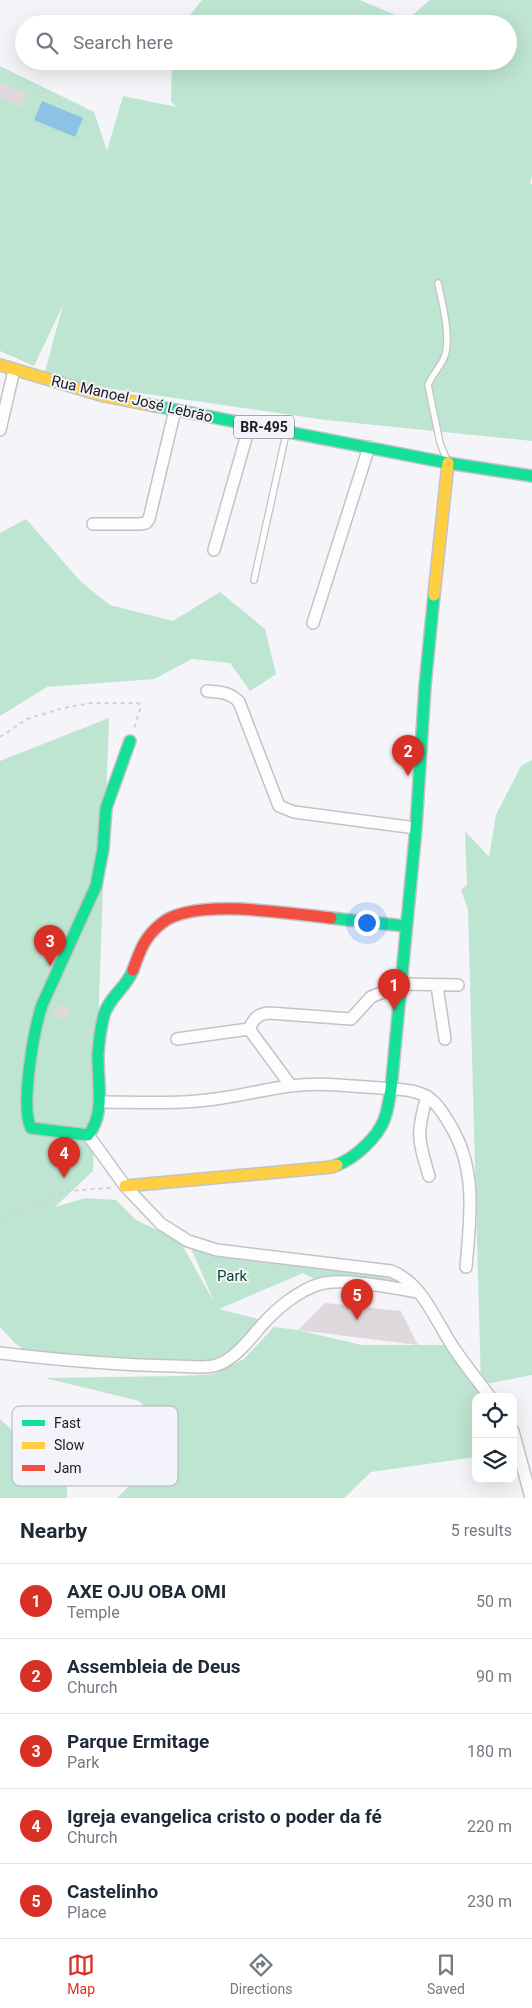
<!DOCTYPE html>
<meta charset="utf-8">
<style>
:root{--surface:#fff;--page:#f2f2f3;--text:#1f2937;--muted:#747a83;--line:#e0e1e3;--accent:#d93025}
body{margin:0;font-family:Roboto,sans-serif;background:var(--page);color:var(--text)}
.controls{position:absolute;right:15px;bottom:15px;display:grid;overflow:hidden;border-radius:10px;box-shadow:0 5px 20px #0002}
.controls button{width:45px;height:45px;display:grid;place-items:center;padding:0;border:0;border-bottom:1px solid var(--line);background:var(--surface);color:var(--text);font:25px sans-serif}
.you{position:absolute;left:366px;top:922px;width:18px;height:18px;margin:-12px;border:4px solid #fff;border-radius:50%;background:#1a73e8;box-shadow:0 0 0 8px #1a73e833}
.badge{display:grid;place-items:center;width:32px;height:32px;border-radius:50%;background:var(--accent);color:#fff;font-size:16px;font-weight:700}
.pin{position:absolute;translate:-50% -41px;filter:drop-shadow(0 1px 2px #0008)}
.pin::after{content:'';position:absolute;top:26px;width:18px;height:15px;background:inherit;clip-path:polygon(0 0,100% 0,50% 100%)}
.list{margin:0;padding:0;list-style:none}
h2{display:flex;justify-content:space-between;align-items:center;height:65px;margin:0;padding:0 20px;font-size:21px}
h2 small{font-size:16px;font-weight:400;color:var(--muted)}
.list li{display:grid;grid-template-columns:32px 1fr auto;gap:15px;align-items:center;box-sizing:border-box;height:75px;padding:0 20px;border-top:1px solid var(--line)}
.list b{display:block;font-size:19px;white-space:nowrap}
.list p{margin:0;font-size:16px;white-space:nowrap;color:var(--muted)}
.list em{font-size:16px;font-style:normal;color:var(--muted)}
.icon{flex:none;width:28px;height:28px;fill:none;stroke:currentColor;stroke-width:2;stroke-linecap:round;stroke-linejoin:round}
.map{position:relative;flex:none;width:532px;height:1498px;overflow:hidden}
.search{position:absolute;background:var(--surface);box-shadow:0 5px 20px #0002;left:15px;right:15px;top:15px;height:55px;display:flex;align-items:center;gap:12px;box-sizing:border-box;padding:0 18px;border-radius:28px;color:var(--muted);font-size:19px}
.sheet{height:440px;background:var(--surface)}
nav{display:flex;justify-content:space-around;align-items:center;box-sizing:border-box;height:70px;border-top:1px solid var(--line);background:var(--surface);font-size:14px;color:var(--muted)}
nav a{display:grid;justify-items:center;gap:2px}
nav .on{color:var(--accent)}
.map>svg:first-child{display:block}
.green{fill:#bee5d1}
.water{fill:#8cc2e4}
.building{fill:#dfd9dd}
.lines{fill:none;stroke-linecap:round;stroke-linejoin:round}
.lane-casing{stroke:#c3c3c7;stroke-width:8}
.street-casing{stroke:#c3c3c7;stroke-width:14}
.fast-casing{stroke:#c3c3c7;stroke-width:14}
.slow-casing{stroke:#c3c3c7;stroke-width:14}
.jam-casing{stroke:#c3c3c7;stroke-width:14}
.path{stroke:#d2d2d4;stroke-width:2;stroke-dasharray:4 4;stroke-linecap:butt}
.lane{stroke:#fdfdfe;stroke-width:5.5}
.street{stroke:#fdfdfe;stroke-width:11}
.fast{stroke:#16e098;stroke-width:11}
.slow{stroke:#ffcf43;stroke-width:11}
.jam{stroke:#f24e42;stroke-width:11}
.labels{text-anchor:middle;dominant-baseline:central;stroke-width:4;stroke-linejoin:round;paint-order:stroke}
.shield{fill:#f2f3fb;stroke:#5c5c61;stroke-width:1}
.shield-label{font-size:14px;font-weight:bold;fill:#1c1c1f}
.street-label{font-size:15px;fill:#1c1c1f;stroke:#f2f3fb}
.park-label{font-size:15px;fill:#08492d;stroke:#f2f3fb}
.key{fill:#f2f3fb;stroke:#b2b2b9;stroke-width:1}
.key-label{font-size:14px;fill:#1c1c1f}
</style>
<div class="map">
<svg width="532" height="1498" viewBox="0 0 532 1498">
<rect width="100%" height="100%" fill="#f4f4f9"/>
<!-- green -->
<path class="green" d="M202,0H360L407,20L430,0H532V175L530,184H532V441L326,420L43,379L63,305L34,366L0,351V66L94,112L107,151L123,96L177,107L171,102L172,61H508V24H183Z
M26,519L81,582L110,605L173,621L220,592L265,629L276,674L250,691L230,663L192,659L154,679L47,687L0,716V533Z
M109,718L93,1171L55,1207L86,1198L116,1200L136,1220L180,1241L215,1304L188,1241L410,1282L322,1283L303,1273L219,1309L262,1320L236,1348L214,1361L157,1359L40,1361L16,1344L0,1327V761Z
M532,760V1375L481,1385L468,910L461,890L467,885L465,831L489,857L496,815L521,766Z
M274,1327L298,1330L362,1345H445L487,1397H476V1457L371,1472L344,1498H117L129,1486L160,1426L139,1401L45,1378L181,1376L214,1374L244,1359Z
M0,1419L67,1481V1498H0Z"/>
<!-- water -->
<path class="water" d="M42,101L83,118L75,137L34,120Z"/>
<!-- building -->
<path class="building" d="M0,82L27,94L22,107L0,98Z
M58,1004L70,1009L65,1020L53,1015Z
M325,1303L401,1311L418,1345L298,1330Z"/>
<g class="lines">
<defs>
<path id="lane" d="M438,283C442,302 452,339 444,358C440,367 432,375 428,385L440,443L446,458
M254,580L286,434"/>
<path id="street" d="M0,430L14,370
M93,524H139L146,523L149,519L175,410
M214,550L250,424
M313,623L369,447
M207,691C220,692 230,692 239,702L279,806L294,812L416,828
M437,986L445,1039
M177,1039L249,1029
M291,1086L249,1029C254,1018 258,1014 269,1013L351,1019L371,997L402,984L458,985
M427,1096C416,1134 418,1139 429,1176
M99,1102C131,1102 165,1104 197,1101C229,1099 259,1090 290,1086C320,1082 351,1086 381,1088C400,1090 419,1088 434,1102C442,1110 448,1121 453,1130C477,1173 470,1220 466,1267
M88,1135L125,1186L161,1224L188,1241L217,1250L391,1271C423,1283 437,1324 455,1350C466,1366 478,1381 490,1397
M0,1353C58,1360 117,1365 175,1366C188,1366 204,1369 217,1365C235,1359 249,1340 262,1325C276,1309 299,1290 320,1284C341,1277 395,1288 418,1292
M513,1431L531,1498"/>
<path id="fast" d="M155,406L448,463L532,476
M130,741L106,808L103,849L96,886L42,1005C34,1029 20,1107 31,1128L88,1135C106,1114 97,1079 98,1053C99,1041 101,1026 104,1015C109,997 127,987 133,970
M331,918L405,926
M337,1165C355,1158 377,1138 384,1120C388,1110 389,1099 391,1089L416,828L425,686L434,595"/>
<path id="slow" d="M0,365L104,396L155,406
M434,595L448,463
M125,1186L332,1167L337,1165"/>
<path id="jam" d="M133,970C140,950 145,936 162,923C195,897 291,914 331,918"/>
</defs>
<!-- lane casing -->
<use href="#lane" class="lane-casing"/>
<!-- street casing -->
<use href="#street" class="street-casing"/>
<!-- fast casing -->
<use href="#fast" class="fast-casing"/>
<!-- slow casing -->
<use href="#slow" class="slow-casing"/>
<!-- jam casing -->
<use href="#jam" class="jam-casing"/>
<!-- path -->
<path class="path" d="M0,737L27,719L63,708L91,703H137L140,704V709L134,729
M0,1218L48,1200L65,1191L112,1188"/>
<!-- lane -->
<use href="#lane" class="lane"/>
<!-- street -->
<use href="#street" class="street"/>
<!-- fast -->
<use href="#fast" class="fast"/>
<!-- slow -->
<use href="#slow" class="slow"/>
<!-- jam -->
<use href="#jam" class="jam"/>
</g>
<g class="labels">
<!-- shield labels -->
<rect class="shield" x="234" y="415.5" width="60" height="23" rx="4"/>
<g class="shield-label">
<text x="264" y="427">BR-495</text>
</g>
<!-- street labels -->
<g class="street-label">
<text transform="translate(132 399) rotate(13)">Rua Manoel José Lebrão</text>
</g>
<!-- park labels -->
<g class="park-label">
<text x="232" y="1276">Park</text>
</g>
</g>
<!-- legend -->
<rect x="12" y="1406" width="166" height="80" rx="8" class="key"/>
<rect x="22" y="1420" width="23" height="6" fill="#16e098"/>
<rect x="22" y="1442" width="23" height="7" fill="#ffcf43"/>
<rect x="22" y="1465" width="23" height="6" fill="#f24e42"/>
<g class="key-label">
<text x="54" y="1428">Fast</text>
<text x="54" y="1450">Slow</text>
<text x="54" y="1473">Jam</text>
</g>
</svg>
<div class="controls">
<button><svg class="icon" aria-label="locate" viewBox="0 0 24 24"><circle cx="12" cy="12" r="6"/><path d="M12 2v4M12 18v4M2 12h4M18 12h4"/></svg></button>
<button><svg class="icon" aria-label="layers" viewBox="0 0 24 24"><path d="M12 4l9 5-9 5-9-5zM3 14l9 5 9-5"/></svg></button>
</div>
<div class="you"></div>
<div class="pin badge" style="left:394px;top:1010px">1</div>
<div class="pin badge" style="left:408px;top:776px">2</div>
<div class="pin badge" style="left:50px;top:966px">3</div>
<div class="pin badge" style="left:64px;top:1178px">4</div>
<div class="pin badge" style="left:357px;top:1320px">5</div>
<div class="search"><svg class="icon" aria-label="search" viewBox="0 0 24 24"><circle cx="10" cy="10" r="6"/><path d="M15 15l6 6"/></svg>Search here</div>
</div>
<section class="sheet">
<h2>Nearby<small>5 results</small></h2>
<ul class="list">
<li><span class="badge">1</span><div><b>AXE OJU OBA OMI</b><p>Temple</p></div><em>50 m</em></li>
<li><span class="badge">2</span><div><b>Assembleia de Deus</b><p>Church</p></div><em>90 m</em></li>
<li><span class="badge">3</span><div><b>Parque Ermitage</b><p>Park</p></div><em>180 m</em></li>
<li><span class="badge">4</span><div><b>Igreja evangelica cristo o poder da fé</b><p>Church</p></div><em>220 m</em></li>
<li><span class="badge">5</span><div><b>Castelinho</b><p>Place</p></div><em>230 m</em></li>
</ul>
</section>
<nav>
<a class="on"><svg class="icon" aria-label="map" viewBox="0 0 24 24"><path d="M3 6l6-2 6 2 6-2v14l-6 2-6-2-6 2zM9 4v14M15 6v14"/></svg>Map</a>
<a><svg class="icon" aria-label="directions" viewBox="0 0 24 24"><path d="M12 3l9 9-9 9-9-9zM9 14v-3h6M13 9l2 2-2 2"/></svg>Directions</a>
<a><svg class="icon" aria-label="saved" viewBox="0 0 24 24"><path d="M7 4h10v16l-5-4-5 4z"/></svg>Saved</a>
</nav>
